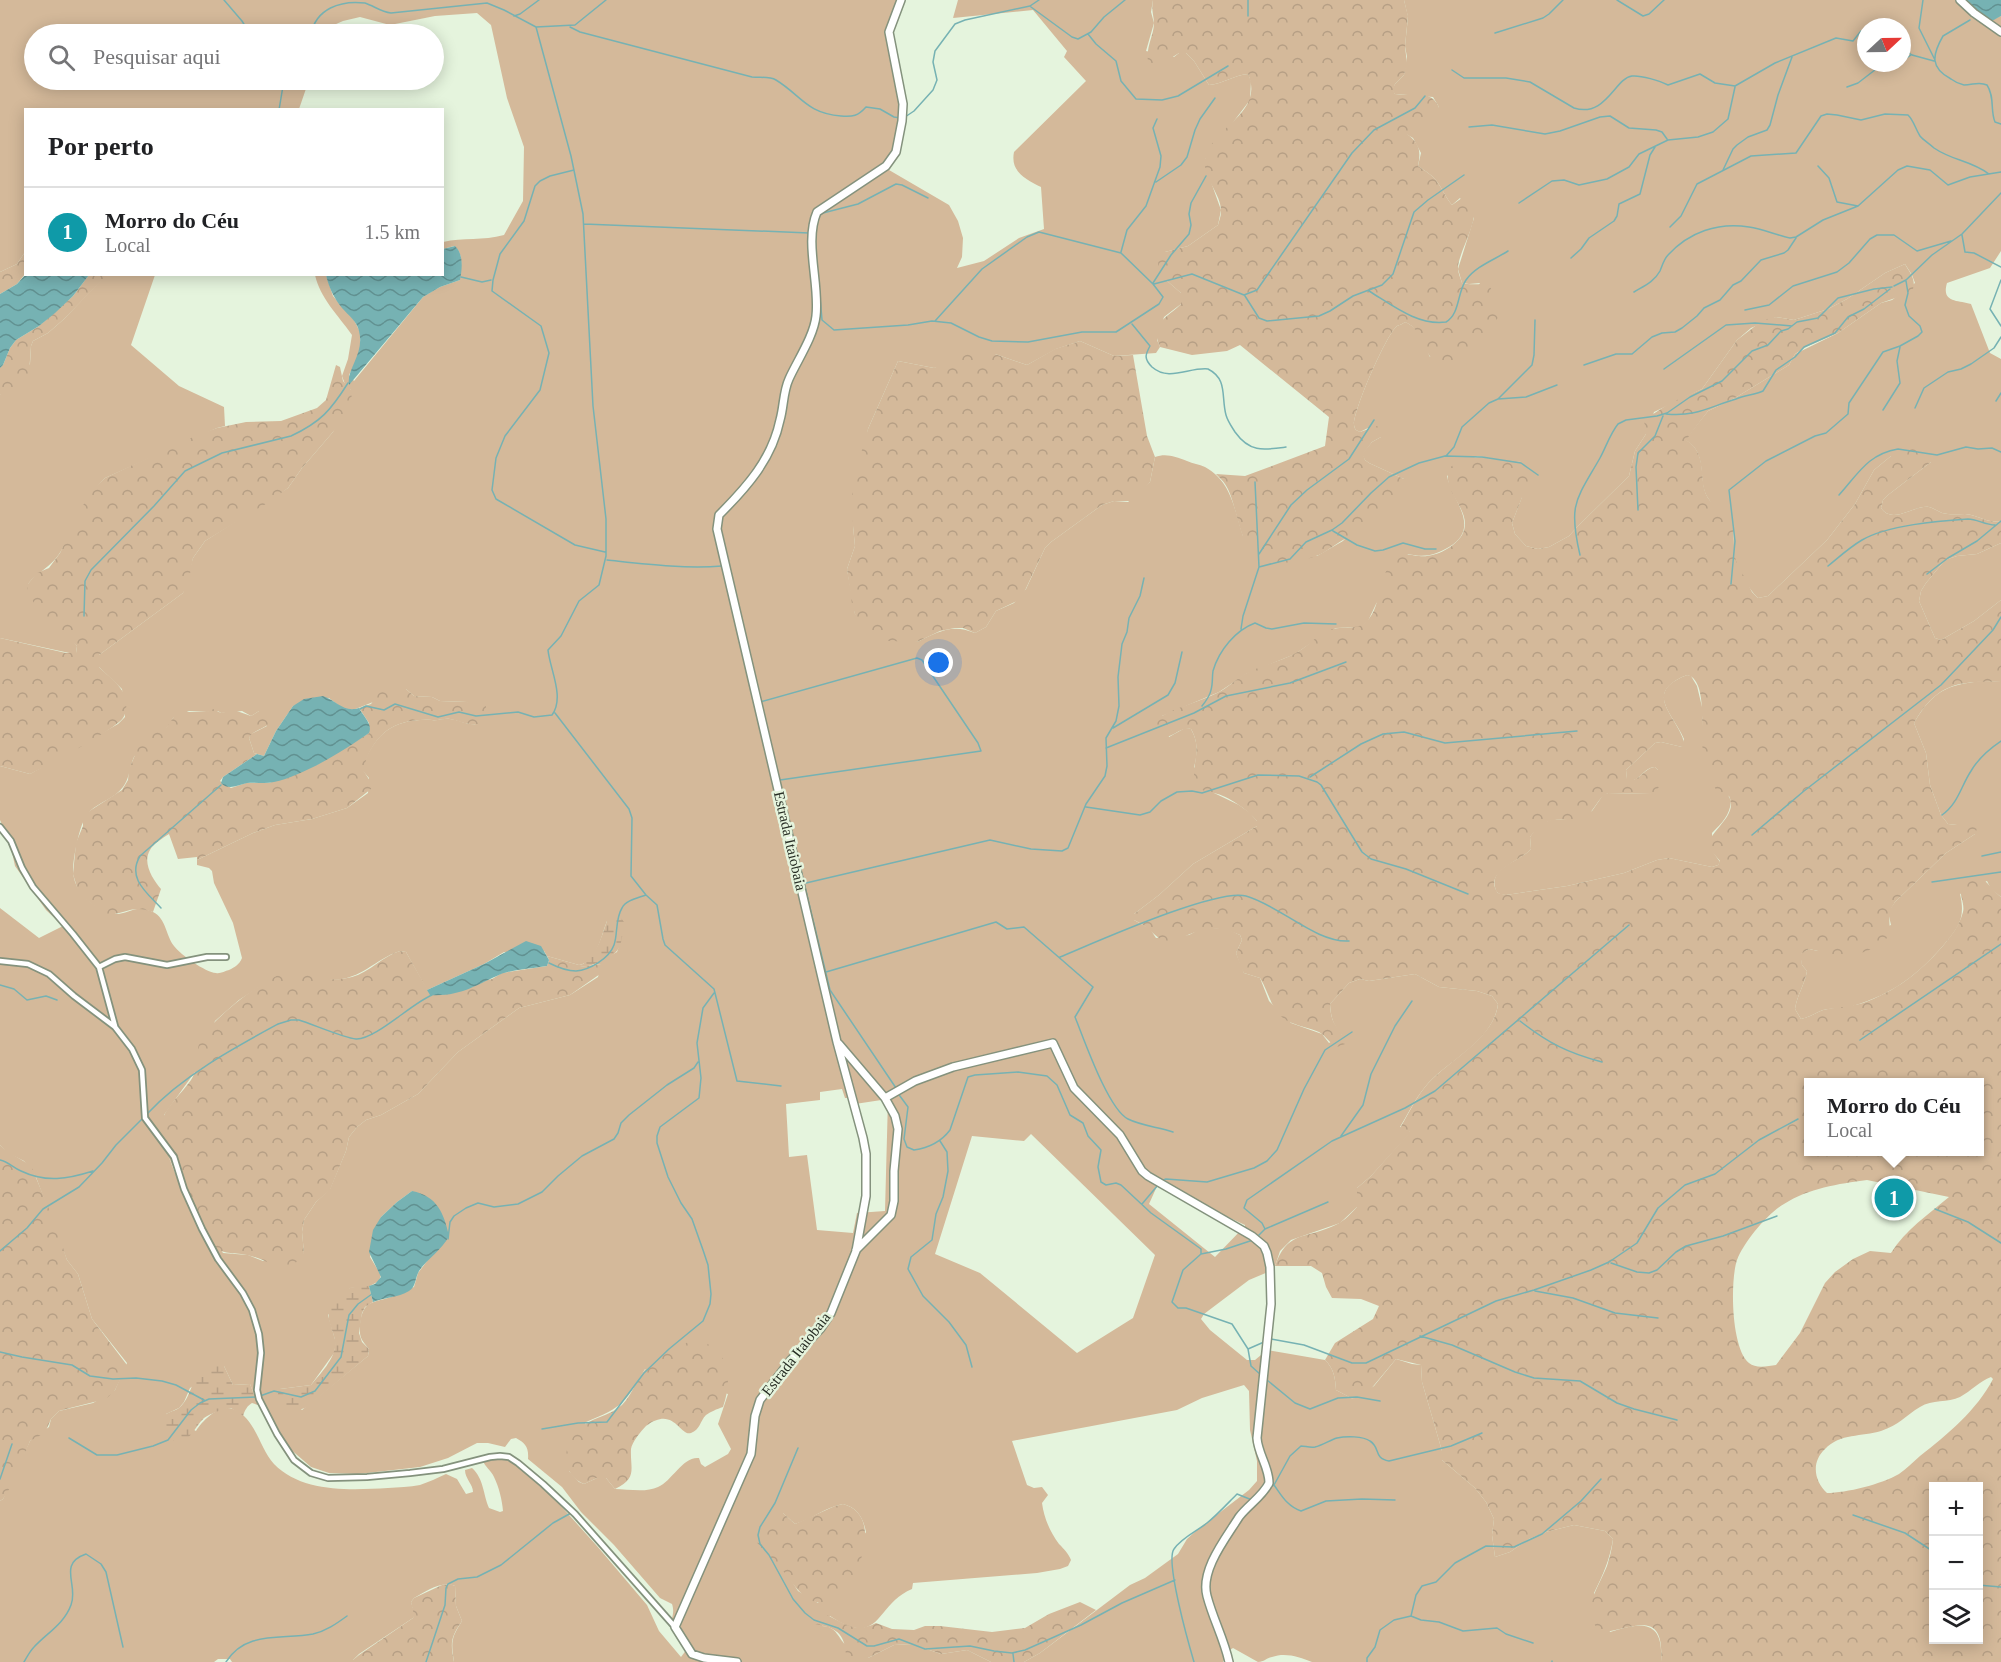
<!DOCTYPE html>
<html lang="pt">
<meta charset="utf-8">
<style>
:root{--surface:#fff;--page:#f2f2f2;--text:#202124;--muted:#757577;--line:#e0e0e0;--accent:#1a73e8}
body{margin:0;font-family:Georgia,serif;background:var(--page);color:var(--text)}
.controls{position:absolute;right:18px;bottom:18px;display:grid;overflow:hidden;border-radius:0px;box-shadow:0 3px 15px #0003}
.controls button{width:54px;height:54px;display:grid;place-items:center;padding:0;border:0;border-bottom:2px solid var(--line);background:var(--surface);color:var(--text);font:30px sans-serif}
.compass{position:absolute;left:1857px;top:18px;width:54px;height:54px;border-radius:50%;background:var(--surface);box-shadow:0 3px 15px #0003;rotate:68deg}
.you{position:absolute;left:939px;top:663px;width:21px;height:21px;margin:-15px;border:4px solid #fff;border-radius:50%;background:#1a73e8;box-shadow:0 0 0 9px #1a73e833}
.badge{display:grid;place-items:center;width:39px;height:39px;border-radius:50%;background:var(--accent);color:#fff;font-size:20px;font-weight:700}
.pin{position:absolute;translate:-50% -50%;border:3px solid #fff;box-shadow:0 2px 6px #0006}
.popup{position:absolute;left:1804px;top:1078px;width:180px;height:78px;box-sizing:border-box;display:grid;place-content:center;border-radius:0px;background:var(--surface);filter:drop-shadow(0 2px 4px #0005);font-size:20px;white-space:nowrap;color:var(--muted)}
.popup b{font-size:22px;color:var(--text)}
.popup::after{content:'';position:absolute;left:50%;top:100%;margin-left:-12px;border:12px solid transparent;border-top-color:var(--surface)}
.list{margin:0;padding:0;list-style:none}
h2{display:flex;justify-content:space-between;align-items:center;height:78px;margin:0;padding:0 24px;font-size:26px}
h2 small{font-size:20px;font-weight:400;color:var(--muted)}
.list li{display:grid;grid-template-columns:39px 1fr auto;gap:18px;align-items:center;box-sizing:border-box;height:90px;padding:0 24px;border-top:2px solid var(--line)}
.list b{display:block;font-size:22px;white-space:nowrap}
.list p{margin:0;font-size:20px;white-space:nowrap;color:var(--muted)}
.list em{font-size:20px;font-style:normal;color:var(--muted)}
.icon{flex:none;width:33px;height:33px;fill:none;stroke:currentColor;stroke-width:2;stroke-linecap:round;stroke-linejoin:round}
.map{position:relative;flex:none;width:2001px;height:1662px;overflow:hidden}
.search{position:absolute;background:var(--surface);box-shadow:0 3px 15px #0003;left:24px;top:24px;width:420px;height:66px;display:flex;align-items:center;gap:15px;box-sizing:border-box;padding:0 21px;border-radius:33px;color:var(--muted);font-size:22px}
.panel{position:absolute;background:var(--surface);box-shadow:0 3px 15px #0003;left:24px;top:108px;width:420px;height:168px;border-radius:0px}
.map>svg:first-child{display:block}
.green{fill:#d4b99a;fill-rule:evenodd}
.forest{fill:url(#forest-crowns);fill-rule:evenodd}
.wetland{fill:url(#wetland-marsh)}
.water{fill:url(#water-waves)}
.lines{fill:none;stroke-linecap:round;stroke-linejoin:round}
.stream{stroke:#76b2b3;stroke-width:1.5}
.street-casing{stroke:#84927d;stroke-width:8}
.secondary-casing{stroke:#84927d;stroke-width:10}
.street{stroke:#fff;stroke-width:4.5}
.secondary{stroke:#fff;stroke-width:7}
.labels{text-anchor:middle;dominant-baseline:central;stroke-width:5;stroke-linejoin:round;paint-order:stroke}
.street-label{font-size:15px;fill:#272d24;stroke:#e5f4dd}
</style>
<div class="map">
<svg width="2001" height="1662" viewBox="0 0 2001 1662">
<defs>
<pattern id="forest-crowns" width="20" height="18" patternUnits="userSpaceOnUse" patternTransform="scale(1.5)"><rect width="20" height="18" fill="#d4b99a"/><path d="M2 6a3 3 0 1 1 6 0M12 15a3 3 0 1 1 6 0" fill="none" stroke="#b69f85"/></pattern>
<pattern id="wetland-marsh" width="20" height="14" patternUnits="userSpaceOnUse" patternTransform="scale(1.5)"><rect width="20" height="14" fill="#d4b99a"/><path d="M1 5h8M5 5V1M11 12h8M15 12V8" fill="none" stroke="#b69f85"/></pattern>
<pattern id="water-waves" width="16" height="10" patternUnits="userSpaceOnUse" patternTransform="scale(1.5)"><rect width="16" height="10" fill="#76b2b3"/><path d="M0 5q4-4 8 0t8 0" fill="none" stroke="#619191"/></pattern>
</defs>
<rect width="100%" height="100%" fill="#e5f4dd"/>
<!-- green -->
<path class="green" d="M0,0H902L889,33L906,110L889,170L949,205L958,221L963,238L962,257L957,268L984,261L1019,238L1044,229L1041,187C1026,179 1010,172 1014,152L1086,81L1064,57L1067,51L1033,10L953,18L958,0H1153L1151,12L1154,23L1146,51L1174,57L1179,53H1186L1194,61L1209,85C1223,84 1234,75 1248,74L1251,81L1250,100L1205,159L1206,168L1221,210L1218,225L1188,246L1165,252L1166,280L1181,293V304L1164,317L1157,340L1160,347L1156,353L1114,356L1080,341L1056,349L1027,365L995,354L934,368L898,361L868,429L853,526L855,546L847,569L855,614L917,642C938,632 952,623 975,633L986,627L996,611L1014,603L1026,589L1045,548L1051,542L1102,505L1114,501L1128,502L1150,482L1155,457C1167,453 1175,457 1187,461C1193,464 1199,464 1205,467C1232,482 1234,509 1243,536L1317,556L1343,541L1404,479L1369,463L1365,460L1362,454L1372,442L1381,437L1368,428L1360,432C1356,430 1355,430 1354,425C1353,411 1386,335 1397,326C1399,325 1403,324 1405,322C1420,328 1424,343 1430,357L1480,283L1469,284L1462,283L1458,269L1474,218L1460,198L1452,205C1446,198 1443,190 1438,183C1433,175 1425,171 1418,166L1421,153L1413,138L1406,134L1439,107L1433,97L1395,94L1392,90L1395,84L1404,75L1407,57L1405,46L1408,17L1404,0H1961L1990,21L2001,16V251L1990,268L1947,283C1941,303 1958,300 1971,304L1990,353L2001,359V521C1988,524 1978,515 1965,514C1957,514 1950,515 1942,513C1938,511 1933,508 1929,507C1913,505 1893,525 1881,508L1883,500L1888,495L1931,462L1891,456L1874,470L1855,504L1827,540L1768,596L1758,598C1746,586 1735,566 1733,549C1733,542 1735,532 1732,526C1725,512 1708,505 1704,489C1700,472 1705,450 1685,440L1708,411L1735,398L1789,365L1795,354L1838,333L1881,303L1892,300L1915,283L1912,275L1905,264L1885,273L1847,299L1828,309L1794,320L1776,317L1751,328L1737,340L1702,389L1654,412L1646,434L1635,451L1629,476L1578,526L1569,536L1549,547L1538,549L1526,546L1515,534L1512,523L1522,497L1521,462L1477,456L1447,476C1452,501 1482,527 1449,547C1435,555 1425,558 1408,554L1376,604L1368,621L1361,627L1336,628L1327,632L1295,654L1246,674L1219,692L1162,716L1169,737L1185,728L1191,729C1198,741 1198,753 1194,767L1214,793L1239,805L1250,813L1257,821V826L1193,864L1159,895L1134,914V920L1150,929L1156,938L1189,935L1200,929L1212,928L1227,929L1240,935L1242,940L1236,953L1244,973L1260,978L1269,1001L1291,1023L1322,1034L1329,1043L1342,1035C1333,1025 1331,1018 1330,1004L1349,983L1360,979L1369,981L1415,974L1439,987L1477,991L1492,996L1498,1004C1493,1042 1447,1060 1425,1087C1415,1099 1408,1114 1400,1127L1411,1132L1371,1176L1357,1188V1207L1340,1223L1291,1240L1280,1251L1275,1266L1268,1272L1249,1280L1204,1314L1201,1319L1210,1330L1247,1360H1255L1267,1350L1325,1360C1334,1369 1335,1377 1336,1390L1353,1399L1374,1386L1396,1359L1412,1364L1421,1365L1422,1382L1442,1451V1460L1475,1488L1486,1502L1494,1519L1492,1535L1495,1557L1510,1552L1529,1539L1546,1532L1574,1525L1605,1531L1613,1539C1610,1559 1603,1575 1594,1593L1610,1632C1642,1622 1664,1619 1661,1662H1312C1300,1657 1285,1652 1272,1657C1266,1658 1264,1662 1258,1662L1233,1648L1228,1651L1223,1662H1024L1040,1653L1130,1585L1145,1578L1178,1554L1187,1539L1197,1530L1249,1490L1257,1481V1461L1250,1430L1249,1391L1244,1385L1202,1398L1177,1410L1012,1441L1027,1485L1034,1488L1042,1487L1048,1495L1042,1503C1044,1518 1050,1532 1059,1544C1064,1549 1068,1553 1071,1560L1068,1566L1060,1569L1037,1573L913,1583L912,1589C875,1604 881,1650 830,1616L822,1626C837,1626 838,1639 847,1646C853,1651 861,1654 868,1658L894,1645L912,1644L941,1654L967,1650L991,1662H454C451,1642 451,1638 462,1621L456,1606L455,1586C442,1580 425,1592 414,1598L411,1602L415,1615L413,1618L359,1654L353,1660V1662H232L230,1659H218L214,1662H0V1501L3,1499L30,1441L49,1427L51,1419L59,1411L93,1403L115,1390L127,1363L92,1319L78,1274L67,1260L36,1177L24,1161L8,1153L0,1145V908L39,938L63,926L46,910L15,866L10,843L0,820V766L30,774L118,724L125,717L122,689L99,667V655L183,593L193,558L205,541L288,488L302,468L333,432L351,390L346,387L342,376L348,359L352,335C338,315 320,298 315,275H326L333,296L354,320L360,332V353L349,375L354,381L423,297L440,287L460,280C460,269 465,254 454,246L443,249V242C463,237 483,241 504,235L523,201L524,147L507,98L491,25L477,13L435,16L390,25L360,17L343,21L327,28L321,34H34V80H309L299,109L26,110L25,252L17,264L0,272ZM1866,27H1902V63H1866ZM406,689L414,696L432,697L440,701L467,702L478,724C464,725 461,720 450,719C444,718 438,721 432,720C394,718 373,734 362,770L369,778L368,793L347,808L312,819L275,825L253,833L197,860V865L209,868L212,871L214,883L233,923L242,958C239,965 235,967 229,970C225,971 220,974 216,973C205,972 181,955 174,946C166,936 166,918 153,912C135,903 129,915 113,914C104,914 101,909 94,905C82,896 74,887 73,871C73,858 80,819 90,811C100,802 115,798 123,787C130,778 129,767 134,757C143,743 160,734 171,724L173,718L189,711L207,712L218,711L221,713L242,711L251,716L259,711L267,726L251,734L249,738L254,753L264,756L276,731L293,706L329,698L342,708L353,710ZM607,921L621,940L617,952L594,965L601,964L598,977L570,995L519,1008L458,1052L418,1094L381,1115L366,1120L357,1127L349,1137L346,1151L330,1189L316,1202L304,1220L302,1232L304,1253L263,1261L248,1255L223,1253L187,1198L175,1173L166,1150L164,1115L197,1069L215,1021L239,1000L262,985L324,979C359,984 372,960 400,951L406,952L427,990L484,964L504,952L544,951L547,956L579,965C597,962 601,936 607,921ZM842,1089L845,1098H853L855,1104L888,1099L885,1211L857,1213L853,1233L817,1230L807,1155L789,1157L786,1104L820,1100V1092ZM1031,1134L1155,1255L1133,1318L1077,1353L980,1273L935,1254L972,1136L1024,1141ZM1158,1184L1245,1225V1226L1215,1257L1149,1204ZM412,1191L434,1252L418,1273L414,1287C406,1290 396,1296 388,1298C369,1303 363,1303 360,1324C359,1337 361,1340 369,1349L368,1356L302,1410L280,1389L311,1385L334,1353L336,1343L328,1315L350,1288L368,1287L379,1281L381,1275L370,1257L381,1217L397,1202ZM224,1366L233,1385L250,1384L258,1405L273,1421L289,1448L311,1467L329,1473L358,1474L420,1467L448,1458L477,1443H488L505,1447L511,1439L516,1438C525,1443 529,1447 528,1459L562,1487L581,1512L614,1545L660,1598L672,1604C674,1610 673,1614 672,1619C670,1633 678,1641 687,1649L681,1657L659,1631L647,1605L597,1546L542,1485L507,1457H486L483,1461C485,1467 491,1470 494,1477C499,1487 502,1500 503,1511L500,1512L489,1508C483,1494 484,1479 472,1468L465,1470C465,1479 473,1484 473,1492L466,1494L457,1479L446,1474C437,1478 429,1482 420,1485C410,1487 398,1487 388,1488C351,1490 302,1493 274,1464C259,1448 256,1418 233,1409C219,1404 203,1420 196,1431L166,1414L179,1408L184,1402L190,1388ZM645,1369L728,1394L718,1424L731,1449L728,1454L705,1467L701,1464L699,1458C683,1456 672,1481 658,1487C646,1493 627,1489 615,1489L606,1478H597L584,1484L579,1482L569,1471L586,1422C623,1407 625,1403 645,1369ZM843,1504C858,1508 863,1518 866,1532L818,1603L798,1591L791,1580L783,1513L795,1524C812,1519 826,1507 843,1504Z
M106,275H155L131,345L179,386L224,407L225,426L217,428L105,478C83,498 76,526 61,551C51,568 38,571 28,584L77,646L76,653L74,654L0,638V395L30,364L31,346L33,341L48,333L64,319Z
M2001,543V600L1974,621L1941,640L1935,638L1919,601L1921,591L1926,583L1945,560L1957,556L1977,554Z
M1687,675L1691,676L1697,686L1702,707V740L1731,801C1730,815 1722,823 1712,833L1713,852L1720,862L1718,865L1712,867L1669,858L1657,860L1624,873L1567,886L1506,895C1500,894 1496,894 1495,887C1490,867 1521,861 1531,849L1530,837L1539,824L1551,820L1568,819L1592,811L1603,795L1608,793L1650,794L1658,770L1655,767C1642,768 1639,784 1627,780L1626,770L1655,743L1661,742L1682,747L1684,739C1673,713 1643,692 1687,675Z
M1982,681L2001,682V897L1991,889L1987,881L1960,894C1966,919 1958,928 1942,947C1914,979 1887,997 1846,1008C1838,1009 1830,1008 1823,1010C1815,1013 1810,1017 1801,1019L1795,1009C1797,995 1805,984 1807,971L1802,965L1800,954L1809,949L1818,951L1891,925L1888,912L1895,902L1946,853L1975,834L1957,825L1948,824L1941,815L1930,785L1926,753L1914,723C1933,691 1946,685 1982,681Z"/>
<!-- forest -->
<path class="forest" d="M1153,0H1404L1408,16L1405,46L1407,64L1404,75L1395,84L1393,90L1395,94C1413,97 1430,88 1439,107C1434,121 1421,131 1407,134C1420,144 1421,151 1418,166C1425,171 1433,175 1438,183C1443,190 1446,198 1452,205L1466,195C1489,208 1458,250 1458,268C1458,273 1461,279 1462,283C1473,286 1479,282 1490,287C1494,294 1500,305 1499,314C1498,318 1495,323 1494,327C1487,345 1476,354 1458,360C1452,362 1446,365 1440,363C1421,357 1425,330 1405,322C1403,324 1399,325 1397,326C1386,335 1353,411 1354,425C1355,430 1356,430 1360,432L1377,426L1381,428V437L1372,442L1363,454L1365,460L1369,463L1404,479C1413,503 1360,531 1343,540C1334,545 1325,553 1316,556C1299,562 1273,568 1258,559C1239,548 1237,501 1225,484C1223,481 1219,477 1216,474L1245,476L1325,446L1329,417L1240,345L1227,351L1192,355L1160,347C1149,323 1167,318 1181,304V293L1159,274L1158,261L1165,252L1188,246L1218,225C1219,221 1221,216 1221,212C1222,194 1202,178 1205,159C1212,126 1265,114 1248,74C1234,75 1223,84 1209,85L1194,61L1186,53H1179L1160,65L1148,62C1146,46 1153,38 1154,24C1154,15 1151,11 1153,0Z
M25,252V274L17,284L0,294V272L17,264Z
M1905,264C1910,273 1916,279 1913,289L1904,295L1881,303L1838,333L1806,347L1795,354L1789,365L1735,398L1708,411L1686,440C1712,455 1694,489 1713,503C1717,506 1722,508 1726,509L1733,527L1734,550L1736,561L1752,592L1758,598L1768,596L1827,540L1855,504L1874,470L1891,456L1903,448L1923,441L1929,443L1934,456L1931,462L1888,495L1883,500L1881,508C1893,525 1913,505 1929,507C1933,508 1938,511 1942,513C1950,515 1957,514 1965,514C1978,515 1988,524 2001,521V543L1977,554L1957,556L1945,560L1926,583L1921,591L1919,601L1935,638L1941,640L1974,621L2001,600V682C1958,681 1937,683 1914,723L1926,753L1930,785L1941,815L1948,824L1957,825L1974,820L1978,826L1975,834L1946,853L1895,902L1889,912L1890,935C1872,955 1848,957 1822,956L1818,951L1809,949L1801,954L1802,965L1807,971C1805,984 1797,995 1795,1009L1801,1019C1810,1017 1815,1013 1823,1010C1836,1007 1850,1007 1863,1003C1896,991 1919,973 1942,947C1951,936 1959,927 1963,912C1965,904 1959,894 1960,885C1984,868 1984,883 2001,897V1662H1661C1665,1606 1632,1630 1599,1633C1582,1605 1597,1591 1607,1566C1610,1557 1612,1548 1613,1539L1605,1531L1574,1525L1546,1532L1529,1539L1510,1552L1495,1557L1492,1535L1494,1519L1486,1502L1475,1488L1442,1460V1451L1422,1382L1421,1365L1396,1359L1365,1396L1353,1399L1336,1390C1335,1377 1334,1369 1325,1360L1335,1343L1373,1319L1379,1306L1361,1299L1332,1298L1326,1287L1322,1273L1311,1266H1275C1287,1232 1302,1239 1331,1227C1342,1223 1349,1216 1357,1207V1188L1371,1176L1410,1132L1400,1128C1408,1115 1415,1099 1425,1087C1446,1061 1494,1040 1498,1004L1492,996L1477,991L1439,987L1415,974L1369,981L1360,979L1349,983L1330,1004C1331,1026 1337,1024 1345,1040V1044L1337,1047C1329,1043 1326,1036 1319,1032C1310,1028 1301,1027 1292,1023C1272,1016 1270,994 1260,978L1244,973L1241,968L1236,953L1242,940L1240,935C1210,922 1196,931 1168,944C1155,937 1148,926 1134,920V914L1159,895L1193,864L1257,826V821C1248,810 1228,796 1214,793C1207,791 1203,791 1196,787C1189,765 1204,752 1191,729C1176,727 1173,742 1157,735L1154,726C1156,723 1159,718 1162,716C1177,707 1201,701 1217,693C1228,688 1237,678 1247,673C1262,665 1279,662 1294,654C1306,648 1315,637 1327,631C1339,625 1357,631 1366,622C1384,606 1376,567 1401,555C1407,553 1413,556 1419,556C1434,558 1454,548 1462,535C1473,515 1450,498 1448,480C1444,448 1504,457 1521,462L1528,473V482L1512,523L1515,534L1526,546L1538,549L1549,547L1569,536L1578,526L1629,476L1635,451L1646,434L1644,420L1670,403L1702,389L1737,340L1763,320L1776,317L1794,320L1828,309L1847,299L1885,273ZM1687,675C1707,679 1701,726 1702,741C1703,759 1708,779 1719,794L1729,796C1738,814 1715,827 1709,842L1713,853L1720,861L1718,865L1712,867L1669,858L1657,860L1624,873L1567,886L1506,895L1498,893C1482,872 1521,861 1531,849L1530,837C1542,821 1551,818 1571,820C1576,820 1581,820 1585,817C1595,811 1597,798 1608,793L1650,794L1656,792L1661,783L1658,770L1655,767C1643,768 1639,784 1627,779L1626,770L1655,743L1661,742L1682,747L1685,746C1680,717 1639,694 1687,675ZM1808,1082H1980V1152H1808ZM1867,1180L1949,1197C1929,1214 1905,1230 1891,1253L1870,1251L1853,1259L1835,1272L1825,1283L1800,1333L1776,1365C1768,1366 1756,1369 1749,1363C1731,1348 1730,1281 1737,1260C1744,1242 1767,1214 1784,1204C1809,1188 1838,1184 1867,1180ZM1991,1377L1993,1379C1977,1410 1947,1435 1920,1456C1913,1462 1906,1469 1899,1474C1882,1484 1846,1493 1827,1493C1814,1481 1811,1462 1825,1449C1840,1433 1862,1437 1881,1431C1899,1425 1905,1416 1920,1407C1932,1399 1948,1403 1960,1397C1971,1391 1980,1381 1991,1377ZM1934,1486H1978V1640H1934Z
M89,275H107L64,319L48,333L33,341L31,346L29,374L13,390L0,395V368L3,365L10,348L16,340L39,326L73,296Z
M1080,341L1114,356L1133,355L1147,436L1155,457L1150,482L1134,501H1114L1102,505L1051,542L1045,548L1021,599L996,611L986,627L975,633L963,628H955L940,631L917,642L889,641L868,633L855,614L852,604L847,569L855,546L853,526L852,485L868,429L898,361L934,368L975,351L995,354L1027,365L1055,349Z
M336,365L340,367L343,381L351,390L352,402L350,408L333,432L302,468L288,488L269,502L205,541L193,558L188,584L183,593L99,655V667C108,676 124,687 126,700C127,705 126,714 123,718C116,729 45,767 30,774L0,766V638L66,653H76L77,646C62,629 28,607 27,585L37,573L49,568L60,553L79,512L93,489L105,478L195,436L217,428L246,422L281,421L317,408L326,400Z
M394,685L406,689L414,696L432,697L440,701L467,702L486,706V716L478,724C464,725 461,721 450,719C444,718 438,721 432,720C394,718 373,734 363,770L372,784L371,789L347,808L312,819L275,825L253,833L197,860V857L178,859L169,834C163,838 153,844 150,850C142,863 153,880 161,889L153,912C132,904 127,914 106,915L79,894L73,874L76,843L83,826V818L88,812L122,790L128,780L129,769L135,755V749L145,735L167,727L176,714L182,712H207L213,709L221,713L234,710L251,716L259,711L266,710L270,715L271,722C265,729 253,730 249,738L254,753L257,754L223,777L220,781L231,788L246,783H269L318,764L369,733V723L359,708L371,704L381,690Z
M400,951L406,952L430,994L492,979L502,973L547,966L549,960L547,956L579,965L584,964L580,967L601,964L604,967L603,972L570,995L519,1008L458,1052L418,1094L381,1115L366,1120L357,1127L349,1137L346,1151L330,1190L316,1202L304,1220L302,1232L304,1253L293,1266C271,1268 266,1259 247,1255C230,1252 227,1255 210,1246L162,1143C154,1115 176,1101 191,1080C201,1065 194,1050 202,1037C214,1018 272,970 294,971C319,973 323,984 352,977C370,972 383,956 400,951Z
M0,1145C10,1155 22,1158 32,1168L56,1226L67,1260L78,1274L92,1319L130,1369L120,1380L115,1390L106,1399L66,1409L59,1411L51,1419L45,1433L30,1441L13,1483L3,1499L0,1501Z
M696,1339C730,1350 733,1377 723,1407C717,1409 710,1412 706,1415C700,1421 700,1430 691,1433C680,1437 674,1405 646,1426C641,1431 632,1442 631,1449C630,1469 638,1478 615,1489L606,1478H597L584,1484C574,1480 566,1470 566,1459C566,1450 568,1445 573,1437C588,1415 604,1420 622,1405C632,1395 636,1380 645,1370C657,1355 678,1346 696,1339Z
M843,1504C892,1516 849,1612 816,1602C801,1598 793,1583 783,1571C773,1560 760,1549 753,1536L757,1528L774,1513H783L795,1524L835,1506Z
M450,1584L455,1586L456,1606L462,1621C451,1637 450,1642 454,1662H353V1660L359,1655L413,1618L414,1615L411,1602L414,1598L442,1585Z
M1080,1602L1096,1610L1040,1653L1024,1662H991L967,1650L941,1654L912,1644L894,1645L868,1658L850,1660C845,1655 846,1653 845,1647C842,1629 829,1627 815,1624L813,1616L817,1613H822C843,1621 853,1635 876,1623L892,1629L914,1630L925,1626H940L992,1632L1025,1628L1049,1614Z"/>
<!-- wetland -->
<path class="wetland" d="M614,917H620L624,922C621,943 623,952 602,961C594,964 588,967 579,967C597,955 600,941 607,921Z
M369,1286L373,1302L365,1307L362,1313L359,1333L362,1342L369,1349L368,1356L307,1407C293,1415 270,1407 280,1389L311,1385C320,1374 334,1360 335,1346C336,1338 332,1331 330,1324C325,1308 334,1292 350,1288C356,1286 363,1287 369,1286Z
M219,1364L224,1366L233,1385L250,1384L258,1405L252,1403C247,1406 245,1410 243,1416L231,1408C223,1409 211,1413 204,1418C194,1428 191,1441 176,1443C169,1436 160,1429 164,1418C166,1411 174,1412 179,1408C196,1394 187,1370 219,1364Z"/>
<!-- water -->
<path class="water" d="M1961,0H2001V16L1990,22Z
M455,246C464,254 462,270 460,280L440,287L423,297L349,385C346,369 365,354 359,331C357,321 348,315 342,308C334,298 329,288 326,275L442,274L443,249Z
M26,274L89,275L73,296L55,313L39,326L16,340L10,348L3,365L0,368V294L17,284Z
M323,696C337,701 344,713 359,708C363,716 373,724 369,733C345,750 303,776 274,782C265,784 256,782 247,783C237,785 229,791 221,783L223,777L257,754L264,756L276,731L293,706L304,699Z
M526,941L541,946L549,960L547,966C535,968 511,970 501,974C476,985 460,997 430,995L427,990L484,964Z
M412,1191C437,1196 444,1213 449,1236C442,1250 428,1258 419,1271C415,1278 416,1287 409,1291C398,1298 384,1297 373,1302L369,1286L375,1284L381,1277L369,1252L373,1230L381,1217L397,1202Z"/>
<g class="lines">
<!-- stream -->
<path class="stream" d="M224,0L242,21L250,34
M1617,0L1643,16L1649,14L1664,0
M1923,0L1919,28L1935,60
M1031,7L1072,37L1078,39L1091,32L1104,17L1125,0
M514,16L520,14L539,0
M1248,16V0
M1970,20L1943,36C1932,55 1930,68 1951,79C1955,82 1959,84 1964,85C1973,85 1979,81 1987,85C1995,97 1990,110 1995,122L2001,124
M536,27L575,25L606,0
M570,27L580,32L752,77C760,78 769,76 776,80C802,96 806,113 841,116C853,117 858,116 866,107L880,109L894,117L900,118
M1495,33L1543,18L1549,14L1563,0
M311,34C316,9 340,0 365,3C374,6 381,12 391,13L487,3L504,10L536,27L571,156L583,214L593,406L606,519V556L599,585L579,601L561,636L548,650C550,670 565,697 552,715L534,717L518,712L476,716L459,712L438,717L395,704L384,710L366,706L360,709
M1088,34L1096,44L1116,61L1121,81L1136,99L1162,100L1178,96L1228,66
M1902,48L1912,55L1934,61
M1902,61L1911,55
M1452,70L1464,78H1506L1530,82L1574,108C1606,118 1615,78 1632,76C1641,75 1660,81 1668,85L1700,74L1715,83L1735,86L1775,63L1836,38L1853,41L1861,31H1866
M1847,87L1858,83L1880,66L1893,63
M279,110L284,80
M905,117L914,111L933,90L937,80L933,62L935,51L955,24L965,20L1030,6L1039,0
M1469,127L1492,125L1545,134L1560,131L1600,117L1610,116L1629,128L1656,130L1662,132L1667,139
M1818,166L1829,178L1837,202L1858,206
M574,170L550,176L540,181L535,186L524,221L500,254L493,280L492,291L541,326L549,353L540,390L505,436L496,458L492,490L496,499L575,545L605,552
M1723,170L1733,149L1737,145L1748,137L1767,130L1770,125L1778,95L1792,57
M1156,182L1181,165L1187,157L1195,130L1200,119L1215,98
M1519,203L1552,181L1564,180L1579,185L1607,179L1629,167L1639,154L1668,140L1698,137L1713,132L1728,119L1735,87
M819,216L823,213L858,204L896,184L902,185L928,198
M584,224L809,233
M1670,227L1681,216L1697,184L1751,156L1796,153L1821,116L1827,114L1837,115L1861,120L1885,114L1908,115C1914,121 1915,128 1920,136C1923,140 1930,144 1934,148C1953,161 1970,160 1989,174
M1962,235L1965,252L1974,253L2001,267
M1121,252L1127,230L1146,206L1160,167L1161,156L1153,128L1157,119
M1571,258L1581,249L1589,238L1614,221L1617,216L1619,204L1640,194L1650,155L1655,147
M461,277L482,282L491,280
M2001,280L1990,309L2001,326
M1153,283L1171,255L1189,234L1191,225L1189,214L1191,203L1206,176
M1154,284L1192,274L1244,295L1257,290L1352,153L1374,130L1415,108L1425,96
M1894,286L1906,280L1932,255L1962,234L2001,193
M1369,291C1392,305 1418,326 1446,322C1460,314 1457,293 1466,280C1476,266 1494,260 1508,251
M1634,292C1644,286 1654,282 1660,271C1662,266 1664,259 1668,255C1689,232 1718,222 1749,227C1763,229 1776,235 1790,238L1796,237L1823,220L1858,206L1898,170L1907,166L1930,170L1948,185L1970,177L2001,172
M1245,296L1259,318L1267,321L1319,316L1330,311L1353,296L1382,285L1393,274L1414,212L1428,200L1464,175
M820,297L822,320L834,330L908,325L932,321L951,323L979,337L992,341L1028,342L1082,332H1116L1159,304L1163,297L1153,284L1121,253L1039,232L1027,237L982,269L935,321
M1745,310L1769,305L1793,286L1837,272L1849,263L1870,239L1877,235H1894L1917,251L1951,241
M1132,324L1150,346C1145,355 1144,359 1152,367C1169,382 1189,367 1208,369C1228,379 1221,397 1226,415C1228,422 1232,427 1235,432C1250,453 1264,450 1286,447
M1584,365L1616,354H1632L1652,337L1662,333L1675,332L1682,328L1697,316L1704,308L1720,300L1733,285L1741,281L1761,260L1784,253L1788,250L1796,238
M1664,369L1726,325L1755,323L1792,326
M1498,399L1532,365L1534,355L1535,320
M1996,401L2001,393
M1915,408L1924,388L1948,372L1961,369L1971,364L1994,348L2001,337
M1883,410L1900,383L1897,361L1900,347
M1666,414C1696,417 1709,407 1736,399C1745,395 1755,395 1763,391L1776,370L1795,357L1804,347L1835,333L1848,317L1864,309L1890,289
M1446,456L1454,447L1462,427L1489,403L1498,399L1526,397L1557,385
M1839,495C1858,474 1868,454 1898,449L1937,455L1966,447L1978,449L1992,448L2001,452
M1638,510L1636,467L1638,453L1655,436L1663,416
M1333,531L1357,545L1375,551L1383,550L1403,543L1425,549H1436
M1259,554L1291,505L1307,490L1349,459L1374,420
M1580,555C1568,504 1576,500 1600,458C1606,447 1610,434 1618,424L1626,420L1657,416L1667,413L1690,397L1722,381L1752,351L1768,345L1781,331L1788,329L1797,322L1818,318L1838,298L1874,289L1892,287
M607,560C645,564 684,569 722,566
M1828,566C1839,557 1850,547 1862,540C1888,525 1938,521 1968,519C1977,519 1985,525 1995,525
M1259,567L1290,559L1306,542L1332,530L1342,523L1371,493L1389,477L1419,463L1445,456L1482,457L1521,463L1538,475
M1927,574L1948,558L1977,541L2001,521
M1731,584L1735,541L1729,490L1766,461L1815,436L1826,433L1848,414L1849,403L1883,352L1900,346L1918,336L1922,332L1920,326L1909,316L1905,305L1908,293L1906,281
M84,616L85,581L91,570L154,506L185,471L222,453L291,436C321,422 331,410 348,383
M1241,629L1243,616L1259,567L1255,482
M760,702L917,658L922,660L978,743L981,751L780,780
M1202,706C1206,701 1210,696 1211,690C1213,683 1212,677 1213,671C1219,650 1236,630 1255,623L1266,628L1272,629L1304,623L1336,624
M555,713L629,809L632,818L631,876L646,895L657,905L663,939L665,945L714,989L737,1081L781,1086
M1113,728L1168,695L1175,683L1182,652
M1106,748L1194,713L1226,696L1290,683L1346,662
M1310,777L1361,744L1383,734L1404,732L1445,743L1577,731
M782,792L830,990L896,1088
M1086,807L1140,815L1150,812L1161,801L1177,792L1192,791L1202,793L1258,775L1299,776L1317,782L1321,785L1362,852L1371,859L1406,869L1468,894
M1942,815C1958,804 1961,786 1971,771C1978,759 1989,749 2001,741
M1752,835L1804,791L1941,685L1993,630L2001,617
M1982,856L2001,852
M1932,882L2001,872
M806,883L990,840L1031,849L1062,851L1068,848L1086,804L1105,776L1107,766L1106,738L1116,721L1119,706L1118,677L1122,644L1127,632L1129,618L1140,596L1144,578
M161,908C146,892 127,878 140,856L221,785
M1060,957C1094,943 1216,888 1246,896C1279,905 1316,943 1349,941
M549,963C557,967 566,971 576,971C589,970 609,959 614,945C618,934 615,919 622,908C626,900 638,898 646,895
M826,972L996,922L1007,929L1024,927L1093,987L1075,1017C1084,1039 1108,1109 1128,1119C1142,1126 1159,1127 1173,1132
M0,985L14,989L27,1000L46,996L57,1000
M1520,1021C1548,1043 1568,1053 1602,1062
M1860,1040L2001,944
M897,1092L908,1107L904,1139L907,1147L914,1150C928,1148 941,1142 950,1130L968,1077L975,1075L1018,1072L1047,1076L1057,1085L1070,1115L1083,1123L1088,1136L1101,1150L1098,1167L1101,1182L1106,1185L1116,1183L1121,1185L1151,1213L1201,1249V1254
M147,1114C182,1076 232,1049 278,1024L291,1020H299C312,1024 344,1038 356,1039C375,1040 412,1003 432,995
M1341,1136L1363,1105L1371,1074L1395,1026L1412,1001
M940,1141L947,1152L948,1171L943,1197L936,1214L932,1240L911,1257L908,1269L923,1296L949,1322L966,1345L972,1367
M0,1160C9,1162 13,1168 21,1171C46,1183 68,1179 93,1171
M1161,1181L1166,1179L1207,1182L1254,1168L1267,1161L1277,1150L1304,1089L1325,1050L1352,1032
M1142,1204L1158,1185
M1935,1209L1968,1222L2001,1243
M1265,1229L1262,1223L1244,1208L1247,1200L1332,1141L1405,1108L1435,1091L1629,925
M1257,1237L1265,1229L1328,1202
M448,1239L450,1222L454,1216L466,1208L478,1203L494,1207L518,1204L542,1192L558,1176L582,1156L614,1139L618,1133L621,1123L629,1115L667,1085L694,1068L698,1062
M1253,1240L1226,1249L1201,1254L1183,1270L1172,1302L1178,1308H1186L1232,1324L1248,1349L1251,1366L1261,1375
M0,1251L27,1228L43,1209L79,1187L102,1163L116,1145L143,1118
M1611,1263L1637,1272L1649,1273L1657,1270L1676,1252L1686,1246L1723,1236L1777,1216
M1535,1291L1573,1298L1615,1313L1658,1318
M1420,1336L1452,1345L1515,1372L1534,1378L1580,1381L1617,1403L1634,1409L1677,1420
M1271,1339L1304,1345L1352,1363H1366L1496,1301L1534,1290L1591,1270L1609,1262L1637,1243L1658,1208L1685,1185L1715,1174L1759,1140L1798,1119
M1248,1349L1264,1342
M0,1352L22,1357L72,1365L90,1376L113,1379L136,1378L162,1381L176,1385L204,1400
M1267,1380L1295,1403L1310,1409L1338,1398L1357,1397L1380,1401
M260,1396L274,1391L301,1397L315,1391L341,1357L349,1315L358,1304L372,1294
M542,1429L578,1423L607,1422L644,1373L669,1349L703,1321L710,1304L711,1294L708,1265L703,1250L692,1219L681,1203L668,1177L657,1143V1136L660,1127L699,1098L701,1078L697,1043L703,1008L714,993
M69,1438L97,1455H117L153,1446L168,1440L191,1410L200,1403L209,1399L256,1397
M798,1448L775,1503L760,1527L758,1535L760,1544L769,1555L793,1599L805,1613L814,1620L838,1628L867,1646H874L899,1639L925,1649L970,1646L994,1651L1012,1653L1025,1650L1081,1625L1122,1603L1175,1580
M0,1479L12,1444
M1274,1485C1282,1496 1287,1506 1301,1511L1326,1501L1362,1499L1395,1500
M1270,1487L1274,1485L1290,1456L1301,1446C1305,1446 1310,1448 1315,1447C1323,1445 1330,1440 1337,1438C1346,1436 1363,1436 1370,1441C1381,1448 1373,1458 1389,1461L1451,1446L1482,1433
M1853,1515L1905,1533L1934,1552
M1978,1585L2001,1587
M1411,1616L1416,1595L1422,1586L1436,1582L1455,1563L1486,1546L1514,1547L1542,1534L1581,1501L1601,1479
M1013,1654L1014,1662
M1552,1661V1662
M24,1662C27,1657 30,1651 34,1647C47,1633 64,1624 71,1605C79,1585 57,1564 86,1554L101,1564L106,1572L123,1647
M226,1662C246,1630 282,1640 313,1634C326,1631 336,1624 347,1616
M426,1662L445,1605L446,1588L448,1584L458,1579L477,1577L501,1565L553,1523L571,1513
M1194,1662C1189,1645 1165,1561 1174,1549C1181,1538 1197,1531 1207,1523C1217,1515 1227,1504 1237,1494L1252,1500
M1367,1662V1658L1375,1647L1380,1630L1394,1620L1411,1616L1421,1620L1439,1622L1463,1631L1497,1628L1506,1634L1533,1643"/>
<defs>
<path id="street" d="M0,827L11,841L22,868L33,887L73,934L99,967L115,1026
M0,961L28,964L49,974L74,996L115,1027L132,1049L142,1070L145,1118L174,1157L184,1189L202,1229L218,1259L243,1293L252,1310L259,1334L261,1353L257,1390L259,1399L277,1434L294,1460L311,1473L328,1478L367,1477L410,1473L443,1469L490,1457L500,1456L509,1457L518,1463L543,1484L575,1514L675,1627
M99,967L115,959L125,957L167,965L207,957H226"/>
<path id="secondary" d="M1960,0L1974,13L2001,32
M839,1044L885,1098L895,1116L898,1129L894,1171V1201L891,1215L856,1250
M885,1098L915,1081L953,1067L1053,1043L1074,1088L1120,1135L1142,1171L1148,1176L1252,1236L1264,1246L1267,1253L1270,1267L1271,1304L1257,1438C1258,1454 1269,1467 1269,1483C1263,1496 1248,1505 1239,1517C1226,1538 1200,1570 1207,1596C1213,1619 1224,1639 1229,1662
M737,1662L704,1658L692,1654L675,1627L751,1454L755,1416L760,1400L790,1361L821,1328L831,1313L856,1251L866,1196V1154L863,1138L837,1042L717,529L719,515C747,487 772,459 780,420C784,406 783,392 789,379C797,361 814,336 816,316C820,284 804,242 817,212L886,166L896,152L902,121L903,104L889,32L901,0"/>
</defs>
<!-- street casing -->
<use href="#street" class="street-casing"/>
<!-- secondary casing -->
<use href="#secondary" class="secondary-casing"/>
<!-- street -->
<use href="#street" class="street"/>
<!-- secondary -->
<use href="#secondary" class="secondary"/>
</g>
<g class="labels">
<!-- street labels -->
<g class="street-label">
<text transform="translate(790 841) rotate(77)">Estrada Itaiobaia</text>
<text transform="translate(796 1354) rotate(-52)">Estrada Itaiobaia</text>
</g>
</g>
</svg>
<div class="controls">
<button>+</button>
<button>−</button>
<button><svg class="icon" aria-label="layers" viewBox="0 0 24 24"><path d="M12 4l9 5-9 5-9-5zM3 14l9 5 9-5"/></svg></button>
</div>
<svg class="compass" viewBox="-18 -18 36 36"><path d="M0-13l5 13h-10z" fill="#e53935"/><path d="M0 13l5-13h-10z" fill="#757577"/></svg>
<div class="you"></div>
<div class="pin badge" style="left:1894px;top:1198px;background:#0f9aa8">1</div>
<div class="popup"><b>Morro do Céu</b>Local</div>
<div class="search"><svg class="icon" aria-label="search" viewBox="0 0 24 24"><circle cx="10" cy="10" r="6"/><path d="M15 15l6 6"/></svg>Pesquisar aqui</div>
<section class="panel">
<h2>Por perto<small></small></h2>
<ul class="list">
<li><span class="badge" style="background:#0f9aa8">1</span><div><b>Morro do Céu</b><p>Local</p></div><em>1.5 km</em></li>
</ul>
</section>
</div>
